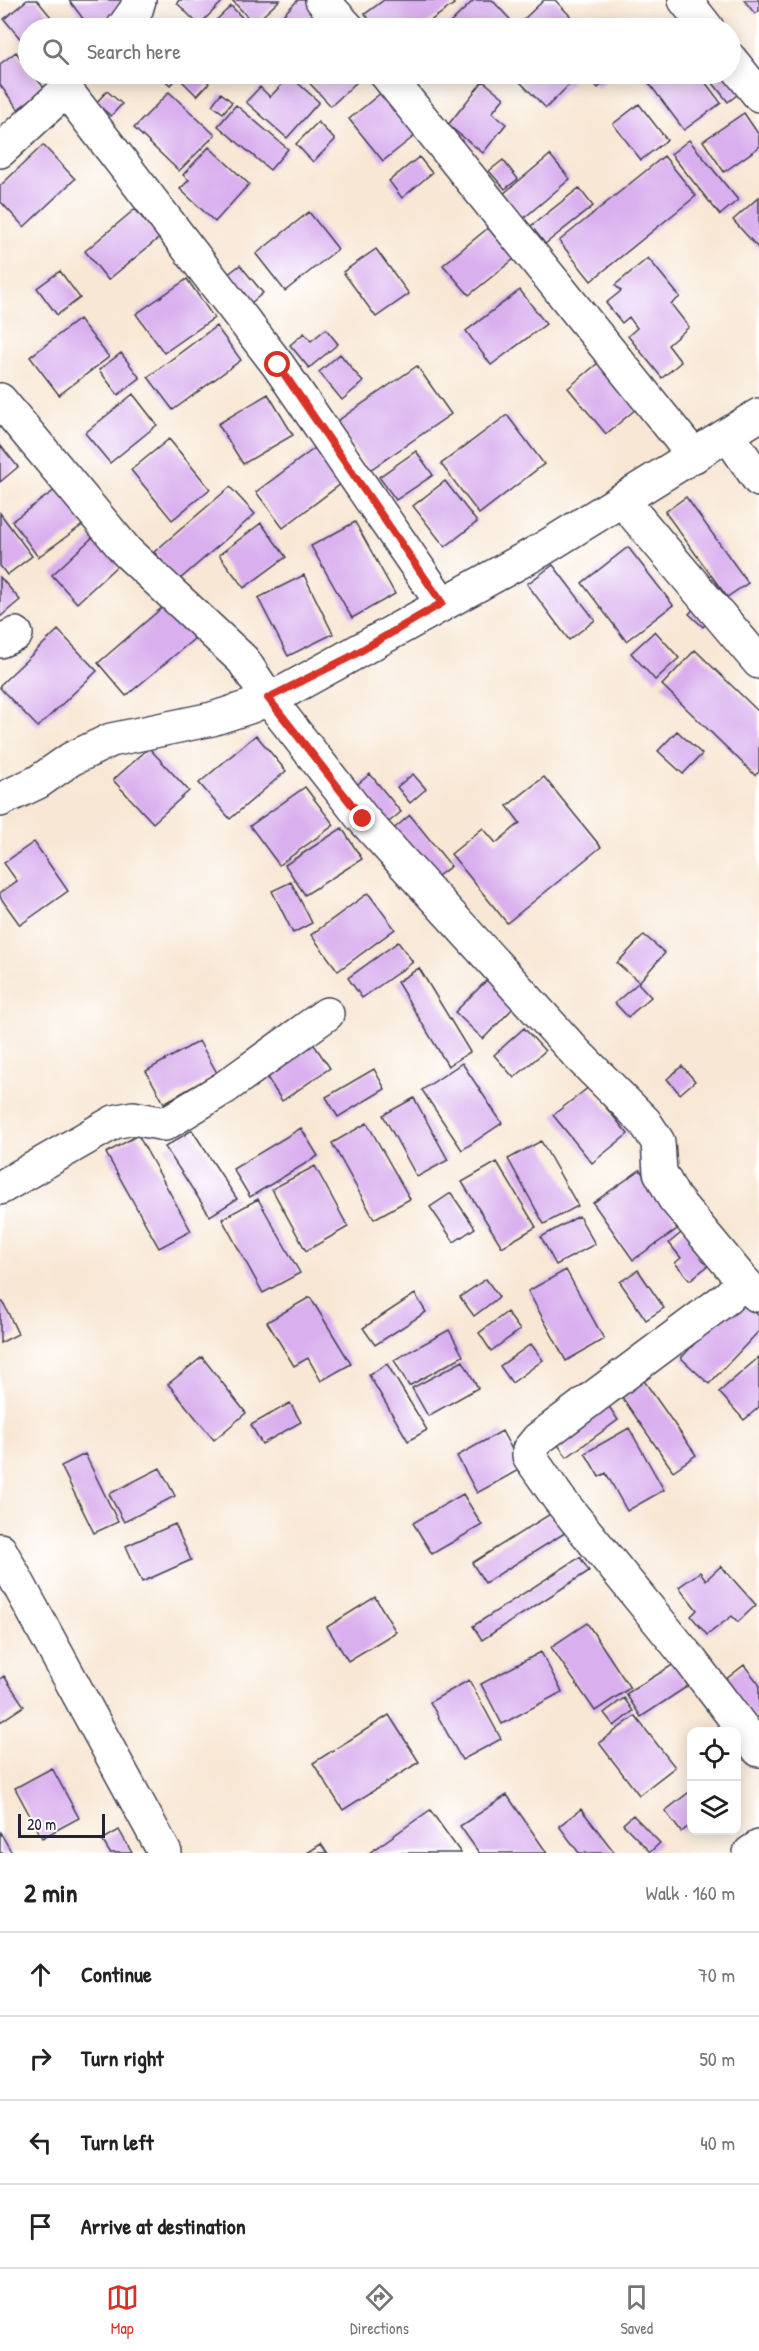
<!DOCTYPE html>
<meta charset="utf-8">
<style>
:root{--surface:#fff;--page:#f2f2f2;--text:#222;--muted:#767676;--line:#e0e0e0;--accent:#d93025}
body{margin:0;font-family:"Patrick Hand",sans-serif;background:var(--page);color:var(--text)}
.controls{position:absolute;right:18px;bottom:18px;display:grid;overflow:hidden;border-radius:12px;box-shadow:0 3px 15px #0003}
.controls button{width:54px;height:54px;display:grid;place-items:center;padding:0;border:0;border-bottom:2px solid var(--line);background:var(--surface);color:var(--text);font:30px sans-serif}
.scale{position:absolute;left:18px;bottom:15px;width:87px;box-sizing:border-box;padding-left:6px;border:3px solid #22223b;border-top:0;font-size:16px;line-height:21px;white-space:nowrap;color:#22223b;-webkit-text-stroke:4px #fff;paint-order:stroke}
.stop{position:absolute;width:18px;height:18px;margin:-14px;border:4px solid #d93025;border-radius:50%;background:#fff}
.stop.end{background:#d93025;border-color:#fff;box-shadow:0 2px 6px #0008}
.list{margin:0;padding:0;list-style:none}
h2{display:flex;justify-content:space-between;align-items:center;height:78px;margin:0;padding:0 24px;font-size:26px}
h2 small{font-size:20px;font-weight:400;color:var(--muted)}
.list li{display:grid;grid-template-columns:39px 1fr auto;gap:18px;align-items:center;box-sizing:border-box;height:84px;padding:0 24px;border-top:2px solid var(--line)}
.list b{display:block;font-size:22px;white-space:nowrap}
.list em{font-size:20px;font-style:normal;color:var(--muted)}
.icon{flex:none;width:33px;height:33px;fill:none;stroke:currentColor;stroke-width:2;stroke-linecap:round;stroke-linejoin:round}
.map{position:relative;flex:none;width:759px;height:1853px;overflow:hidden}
.search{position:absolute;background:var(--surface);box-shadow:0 3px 15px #0003;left:18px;right:18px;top:18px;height:66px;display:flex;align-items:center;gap:15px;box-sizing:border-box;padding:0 21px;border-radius:33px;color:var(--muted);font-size:22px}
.sheet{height:414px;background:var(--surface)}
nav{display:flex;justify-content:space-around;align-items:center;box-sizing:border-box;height:84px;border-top:2px solid var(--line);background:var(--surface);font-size:16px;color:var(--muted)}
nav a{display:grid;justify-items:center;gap:3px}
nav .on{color:var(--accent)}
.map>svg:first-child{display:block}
.building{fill:#d9afee}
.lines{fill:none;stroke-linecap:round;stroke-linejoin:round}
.minor-casing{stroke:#424052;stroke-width:36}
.tertiary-casing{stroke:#424052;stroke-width:36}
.minor{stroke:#fff;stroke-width:33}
.tertiary{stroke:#fff;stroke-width:33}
.route{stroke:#d93025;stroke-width:8}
</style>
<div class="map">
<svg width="759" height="1853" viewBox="0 0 759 1853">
<rect width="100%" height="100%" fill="#fff"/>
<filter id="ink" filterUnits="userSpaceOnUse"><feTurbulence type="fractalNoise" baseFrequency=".0167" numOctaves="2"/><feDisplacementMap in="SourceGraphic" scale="12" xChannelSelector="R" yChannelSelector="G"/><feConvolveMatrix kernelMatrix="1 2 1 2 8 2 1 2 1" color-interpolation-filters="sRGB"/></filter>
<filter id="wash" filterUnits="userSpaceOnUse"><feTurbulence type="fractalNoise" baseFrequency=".008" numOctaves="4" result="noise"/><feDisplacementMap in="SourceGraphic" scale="24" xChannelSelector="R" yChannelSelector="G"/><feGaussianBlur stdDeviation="1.35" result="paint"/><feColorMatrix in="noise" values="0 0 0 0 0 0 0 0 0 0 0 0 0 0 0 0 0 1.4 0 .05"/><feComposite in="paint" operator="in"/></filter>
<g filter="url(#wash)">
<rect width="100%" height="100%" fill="#f8e7d4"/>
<g id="blocks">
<!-- building -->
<path class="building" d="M27,0H37L60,28H28V48L4,19Z
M69,0H122L127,7L98,28H90Z
M179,0H224L199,25L177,3Z
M232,0H280L254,24Z
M298,0H315L325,10L306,28H282L276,22Z
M384,0H451L454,4L420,28H376L365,14Z
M474,0H492L518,28H451L448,25Z
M544,0H555L576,22L570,28H531L523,20Z
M744,0H759V11L755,14Z
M231,6L252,28H208Z
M614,17L625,28H601Z
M16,52L28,68V74H33L45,89L18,109L0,85V64Z
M158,74H199L209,83L197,96L178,77L170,85Z
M301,74H353L359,80L331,106Z
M512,74H566L573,81L546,108Z
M585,74H614L598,88Z
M642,74H699L721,103L684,130Z
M724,74L747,87L728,102L713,83Z
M290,76L319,102L287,138L246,102L260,87L270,97Z
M483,81L504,98L492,113L506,124L483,153L448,125Z
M107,91L122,104L111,116L96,103Z
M169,92L215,135L179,171L134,128Z
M382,92L417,134L383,161L349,119Z
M221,93L232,102L223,113L212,105Z
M639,104L667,140L641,160L613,124Z
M236,105L288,149L270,170L218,126Z
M744,113L759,135V147L724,172L703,141Z
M318,122L335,140L313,162L296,144Z
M689,140L738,200L720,215L671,154Z
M43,145L75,179L24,227L0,201V186Z
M209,147L249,184L215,222L180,189L189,180L183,175Z
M550,155L570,179L524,218L503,194Z
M664,156L696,196L591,281L559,241Z
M419,157L432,173L402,198L389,181Z
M503,160L518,179L505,189L489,171Z
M579,188L593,206L545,244L531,226Z
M759,197V249L733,220Z
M135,209L159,238L108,280L85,251Z
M309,212L338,249L285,291L256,254Z
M488,228L514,259L469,295L443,265Z
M376,249L409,294L376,317L343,272Z
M648,258L680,297L671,304L689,327L668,345L681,362L662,378L628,336L637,328L629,317L622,323L606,303L621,291L615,285Z
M240,265L263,293L251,303L227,275Z
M60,271L80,298L57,315L37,288Z
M187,279L214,318L164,353L136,314Z
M520,290L546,324L491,365L466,331Z
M79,319L109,357L59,395L30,357Z
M216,326L241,360L173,410L148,377Z
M326,329L338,344L309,368L290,345L304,333L311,341Z
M121,353L140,378L118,395L99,370Z
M340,354L363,382L342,400L319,372Z
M598,363L636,409L606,434L568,388Z
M417,366L451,414L370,470L336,422Z
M133,394L157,425L110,463L85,433Z
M268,394L293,435L243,464L218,424Z
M507,415L544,464L479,514L441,464Z
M169,439L210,489L172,520L131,470Z
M0,445L18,467L0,482Z
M315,448L342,483L283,528L256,492Z
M416,451L433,475L396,500L379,477Z
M445,481L477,522L445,547L413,506Z
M62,485L88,521L38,557L12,521Z
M230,487L255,514L179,580L154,552Z
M686,497L748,583L727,597L665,512Z
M0,513L32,556L7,575L0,566Z
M355,522L395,594L352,618L311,546Z
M261,523L286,557L244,588L219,555Z
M94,536L119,564L77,603L52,575Z
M628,547L673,605L626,641L582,583Z
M553,565L595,620L569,640L527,584Z
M304,575L333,634L288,656L258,598Z
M0,577L20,600L0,617Z
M171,600L200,634L126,696L98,663Z
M697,605L711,618L703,627L689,614Z
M58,630L97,671L38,727L0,688V685Z
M655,631L679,658L655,680L631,653Z
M695,650L759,712V772L755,775L662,685Z
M677,731L702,754L683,774L658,751Z
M256,735L286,771L230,819L199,783Z
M149,748L189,791L153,823L113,780Z
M370,774L401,812L384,826L353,788Z
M413,774L426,789L410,803L397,787Z
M544,777L601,847L507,923L451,854L483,828L496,843L520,823L507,806Z
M305,787L334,825L279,865L250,826Z
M410,815L451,866L430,882L390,832Z
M342,828L362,859L305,895L285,865Z
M34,842L68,891L20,925L0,897V893L17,881L4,863Z
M291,882L312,923L293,933L272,891Z
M368,893L395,929L338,971L311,935Z
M644,935L665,953L639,982L617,963Z
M398,942L413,962L362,998L348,978Z
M419,968L470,1052L448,1066L397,982Z
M492,975L519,1002L483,1039L455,1012Z
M638,983L651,997L628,1017L615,1003Z
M524,1028L545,1051L514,1078L494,1055Z
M310,1039L330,1068L282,1101L263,1071Z
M199,1041L217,1073L164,1103L146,1071Z
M462,1063L502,1123L462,1150L422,1090Z
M682,1066L695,1081L680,1094L667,1079Z
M374,1069L385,1089L338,1117L326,1097Z
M589,1087L628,1134L592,1163L553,1115Z
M414,1098L448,1160L417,1177L383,1115Z
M367,1123L410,1199L374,1219L332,1143Z
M301,1128L318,1156L250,1197L233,1169Z
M192,1130L237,1199L210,1216L165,1147Z
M138,1135L191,1231L159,1248L106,1153Z
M541,1141L578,1206L544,1224L508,1159Z
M497,1162L536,1227L502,1247L462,1182Z
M315,1166L348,1227L306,1251L272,1189Z
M640,1170L680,1227L633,1260L593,1203Z
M451,1193L475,1228L454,1242L430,1207Z
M258,1199L300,1273L263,1293L222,1219Z
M579,1216L595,1244L556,1265L541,1237Z
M686,1229L713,1262L690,1280L675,1263L681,1258L669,1243Z
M566,1270L604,1339L566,1361L528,1291Z
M638,1270L664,1308L646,1320L620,1282Z
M486,1279L499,1297L474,1316L460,1297Z
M415,1294L426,1312L375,1345L363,1328Z
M310,1297L351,1364L321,1381L308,1358L294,1366L267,1322Z
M738,1297L759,1316V1331L709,1384L681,1358Z
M3,1302L18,1334L0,1343V1303Z
M507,1312L520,1330L491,1351L479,1333Z
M449,1330L463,1356L409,1386L394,1360Z
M531,1344L543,1360L512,1383L500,1366Z
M202,1357L246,1413L214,1440L168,1384Z
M759,1357V1407L744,1420L719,1392Z
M463,1361L478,1388L428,1416L412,1388Z
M387,1364L427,1430L408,1441L369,1375Z
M640,1375L696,1455L673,1471L617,1390Z
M604,1399L618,1420L567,1457L552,1437Z
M290,1403L301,1422L262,1444L251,1425Z
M629,1428L664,1490L627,1511L606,1473L599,1477L585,1453Z
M502,1431L522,1468L477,1493L457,1456Z
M85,1454L118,1522L94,1533L61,1466Z
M160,1468L175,1496L124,1522L109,1494Z
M463,1494L482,1525L432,1554L413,1523Z
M555,1511L568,1531L485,1583L472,1563Z
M175,1524L191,1560L142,1582L126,1546Z
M580,1557L589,1571L482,1640L473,1626Z
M721,1566L756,1605L738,1622L732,1616L707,1635L691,1616L697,1610L679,1587L700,1572L706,1580Z
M375,1597L396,1632L348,1661L327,1627Z
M587,1623L630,1688L595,1711L551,1647Z
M541,1652L562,1692L502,1724L481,1684Z
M674,1664L688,1686L641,1717L626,1694Z
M744,1665L759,1684V1716L755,1719L725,1680Z
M4,1676L24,1706L0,1722V1679Z
M469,1680L501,1739L462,1760L430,1702Z
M624,1698L633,1711L614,1726L604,1713Z
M389,1715L419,1762L343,1810L313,1763Z
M635,1716L675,1767L639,1795L599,1743Z
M52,1768L79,1818L42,1838L15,1788Z
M688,1793L692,1797V1824L681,1832L665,1811Z
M507,1795L547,1853H479L460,1826Z
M581,1809L615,1853H579L559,1826Z
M430,1810L461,1853H369Z
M633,1815L660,1843L650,1852L623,1824Z
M119,1830L132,1853H110L102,1840Z
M0,1832L12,1853H0Z
M321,1844L327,1853H307Z"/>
</g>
</g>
<g filter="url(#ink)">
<use href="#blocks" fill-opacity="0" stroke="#424052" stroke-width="1.5"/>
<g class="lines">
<defs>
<path id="minor" d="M322,0L348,28
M685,0L707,28
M123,28L136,10L139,0
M730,59L759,95
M386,74L694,456
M0,151L66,90L278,365L442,603
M0,400L127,552L243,660L268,698L363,819L577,1054L645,1122L658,1142L660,1172L674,1198L743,1281
M728,435L759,480
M622,500L759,662
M0,641L16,634
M0,800L38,782L71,759L111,740L212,719L249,707L286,691L541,550L759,415
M0,1188L114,1122L133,1118L165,1124L224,1088L327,1014
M757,1295L743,1281L728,1297L538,1439L529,1450V1456L559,1499L691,1661L759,1750"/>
<path id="tertiary" d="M0,1550L165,1853
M750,1853L759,1847"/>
</defs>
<!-- minor casing -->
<use href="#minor" class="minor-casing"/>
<!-- tertiary casing -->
<use href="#tertiary" class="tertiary-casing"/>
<!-- minor -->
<use href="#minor" class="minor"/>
<!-- tertiary -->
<use href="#tertiary" class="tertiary"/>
</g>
</g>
<g class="lines" filter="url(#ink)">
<!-- route -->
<path class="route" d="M278,365L442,603L350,657L268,698L363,819"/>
</g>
</svg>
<div class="controls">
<button><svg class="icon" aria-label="locate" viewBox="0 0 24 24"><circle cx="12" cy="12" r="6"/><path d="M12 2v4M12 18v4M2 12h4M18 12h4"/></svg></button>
<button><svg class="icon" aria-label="layers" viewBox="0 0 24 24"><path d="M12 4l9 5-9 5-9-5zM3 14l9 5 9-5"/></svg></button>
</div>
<div class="scale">20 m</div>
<div class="stop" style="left:278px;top:365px"></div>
<div class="stop end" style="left:363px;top:819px"></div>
<div class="search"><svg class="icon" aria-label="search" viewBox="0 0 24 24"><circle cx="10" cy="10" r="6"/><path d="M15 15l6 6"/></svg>Search here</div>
</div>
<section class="sheet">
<h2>2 min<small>Walk · 160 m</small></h2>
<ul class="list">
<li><svg class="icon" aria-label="ahead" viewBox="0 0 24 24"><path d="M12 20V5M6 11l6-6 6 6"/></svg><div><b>Continue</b></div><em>70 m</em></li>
<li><svg class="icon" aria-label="right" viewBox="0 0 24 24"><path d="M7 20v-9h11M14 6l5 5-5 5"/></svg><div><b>Turn right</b></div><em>50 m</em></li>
<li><svg class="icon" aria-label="left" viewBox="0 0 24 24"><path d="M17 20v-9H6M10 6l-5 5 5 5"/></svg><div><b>Turn left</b></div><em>40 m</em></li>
<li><svg class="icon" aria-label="arrive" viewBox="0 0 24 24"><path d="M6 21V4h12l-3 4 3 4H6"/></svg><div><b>Arrive at destination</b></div></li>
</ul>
</section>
<nav>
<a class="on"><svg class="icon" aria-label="map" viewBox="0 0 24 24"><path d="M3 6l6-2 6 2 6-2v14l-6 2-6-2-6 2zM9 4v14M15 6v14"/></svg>Map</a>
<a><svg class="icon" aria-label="directions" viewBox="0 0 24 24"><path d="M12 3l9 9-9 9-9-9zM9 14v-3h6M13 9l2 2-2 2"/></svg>Directions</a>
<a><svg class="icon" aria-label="saved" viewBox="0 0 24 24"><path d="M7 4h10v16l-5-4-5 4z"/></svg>Saved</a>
</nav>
